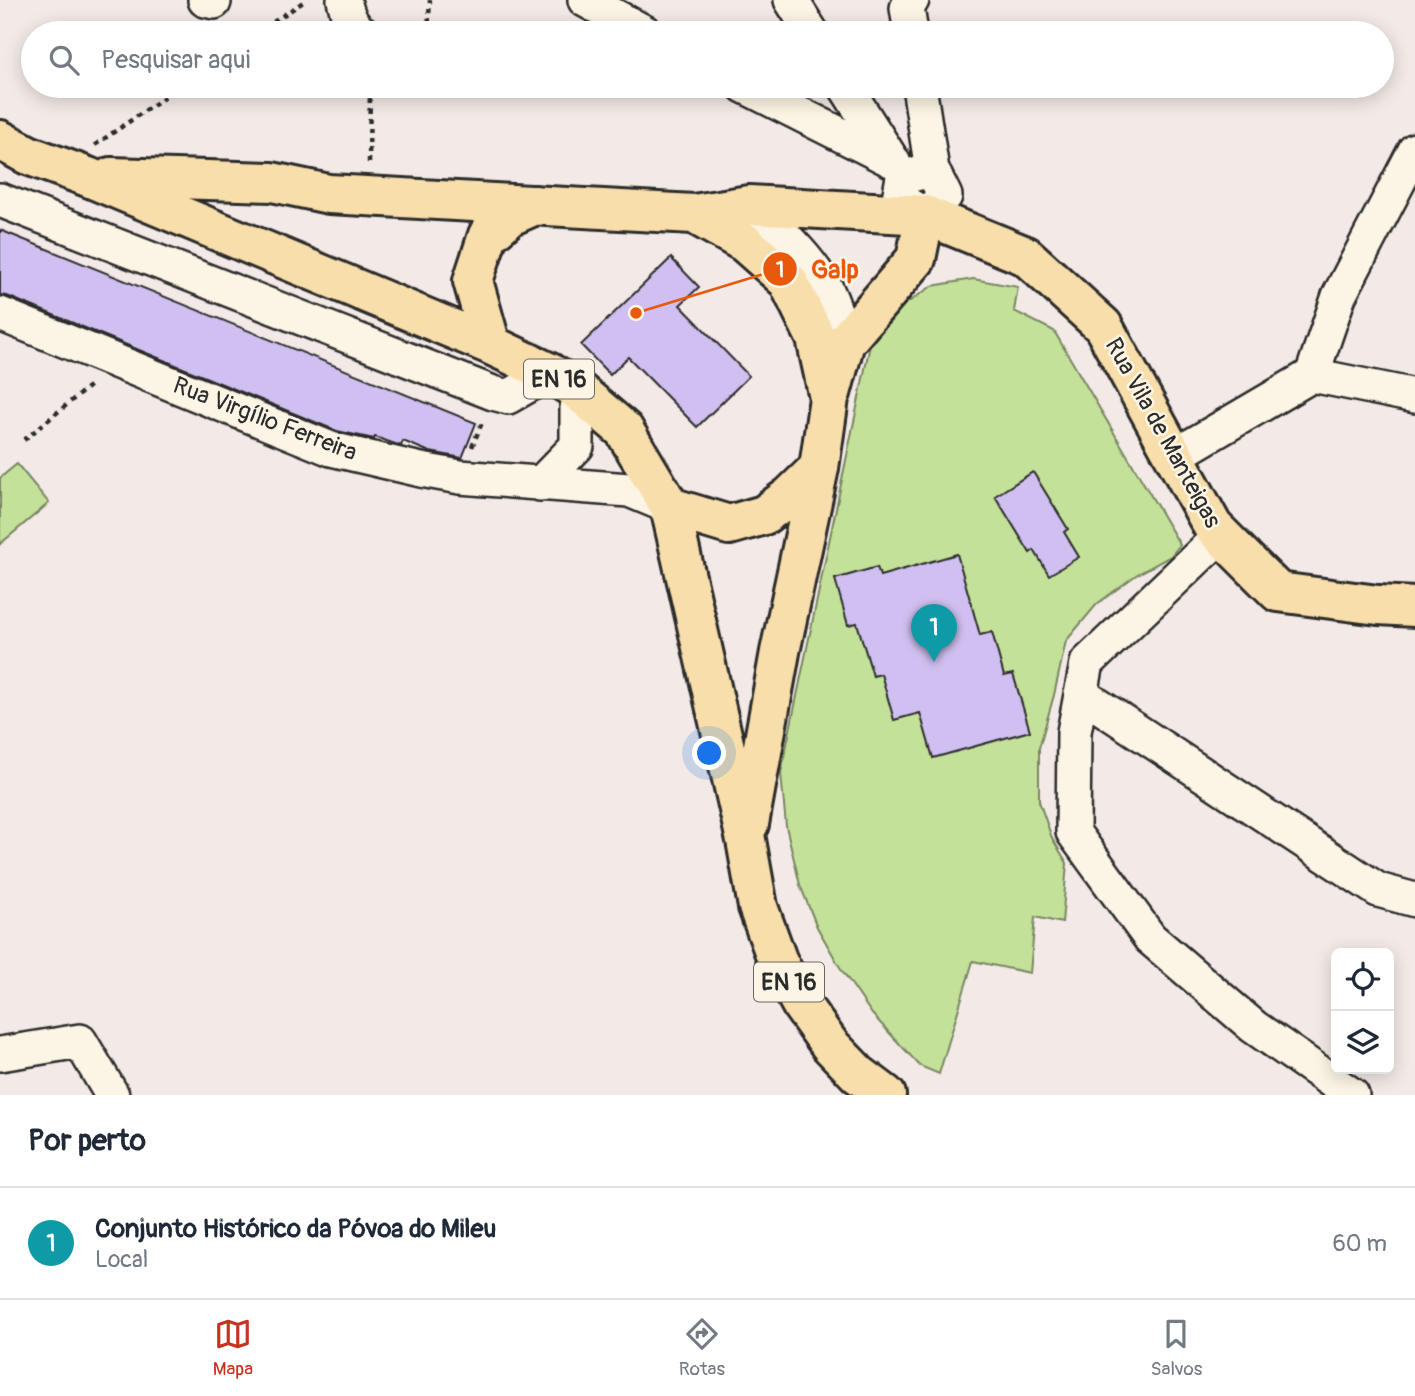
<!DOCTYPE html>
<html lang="pt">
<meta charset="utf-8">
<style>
:root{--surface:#fff;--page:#f2f2f3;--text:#1f2937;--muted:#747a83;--line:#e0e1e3;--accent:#c8321e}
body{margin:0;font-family:Pangolin,sans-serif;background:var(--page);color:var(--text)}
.controls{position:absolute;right:21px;bottom:21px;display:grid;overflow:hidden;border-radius:10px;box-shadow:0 4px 18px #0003}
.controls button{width:63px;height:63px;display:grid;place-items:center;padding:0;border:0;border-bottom:2px solid var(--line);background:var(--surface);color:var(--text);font:35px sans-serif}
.you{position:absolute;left:710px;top:754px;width:24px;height:24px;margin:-18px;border:5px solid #fff;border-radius:50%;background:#1a73e8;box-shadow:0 0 0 10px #1a73e833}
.badge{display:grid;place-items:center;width:46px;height:46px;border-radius:50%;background:var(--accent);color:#fff;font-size:23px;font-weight:700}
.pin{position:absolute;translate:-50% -58px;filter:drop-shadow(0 2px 4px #0008)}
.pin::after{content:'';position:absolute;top:37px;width:24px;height:21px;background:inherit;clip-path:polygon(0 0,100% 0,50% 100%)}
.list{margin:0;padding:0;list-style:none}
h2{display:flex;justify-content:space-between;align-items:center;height:91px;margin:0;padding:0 28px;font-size:30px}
h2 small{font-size:23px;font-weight:400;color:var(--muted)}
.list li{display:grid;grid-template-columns:46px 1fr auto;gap:21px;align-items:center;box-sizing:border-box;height:112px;padding:0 28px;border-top:2px solid var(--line)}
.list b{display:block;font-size:26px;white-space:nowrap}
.list p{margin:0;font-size:23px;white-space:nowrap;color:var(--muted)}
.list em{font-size:23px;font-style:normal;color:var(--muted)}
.icon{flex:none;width:38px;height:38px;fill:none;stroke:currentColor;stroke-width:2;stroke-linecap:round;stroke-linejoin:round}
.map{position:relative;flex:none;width:1415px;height:1095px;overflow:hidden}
.search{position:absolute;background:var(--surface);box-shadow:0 4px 18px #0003;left:21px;right:21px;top:21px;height:77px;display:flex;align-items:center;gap:18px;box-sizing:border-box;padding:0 24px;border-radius:38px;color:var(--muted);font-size:26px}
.sheet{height:203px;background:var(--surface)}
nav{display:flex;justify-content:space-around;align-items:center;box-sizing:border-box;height:98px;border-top:2px solid var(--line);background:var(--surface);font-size:19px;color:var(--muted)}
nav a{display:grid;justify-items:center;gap:4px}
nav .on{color:var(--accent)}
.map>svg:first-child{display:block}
.green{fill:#c4e199;stroke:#788662;stroke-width:2}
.building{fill:#d0c0f1;stroke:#2b2b2b;stroke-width:2}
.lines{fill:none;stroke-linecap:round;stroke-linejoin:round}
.minor-casing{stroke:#2b2b2b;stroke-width:38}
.major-casing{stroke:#2b2b2b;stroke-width:44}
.path{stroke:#2b2b2b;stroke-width:4.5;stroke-dasharray:5 5;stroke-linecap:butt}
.minor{stroke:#fcf5e5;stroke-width:33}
.major{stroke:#f8deab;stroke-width:38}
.labels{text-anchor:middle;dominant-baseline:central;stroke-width:5;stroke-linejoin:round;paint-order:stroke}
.shield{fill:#fcf5e5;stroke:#6a6863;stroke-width:2}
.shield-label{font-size:23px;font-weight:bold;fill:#2b2b2b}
.street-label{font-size:24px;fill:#2b2b2b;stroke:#fcf5e5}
.leader{fill:none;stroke:#e8590c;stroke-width:2.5}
.callout-dot{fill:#e8590c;stroke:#fcf5e5;stroke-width:2.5}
.mark-label{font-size:21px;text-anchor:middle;font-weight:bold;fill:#fff}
.callout-label{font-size:26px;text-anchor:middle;font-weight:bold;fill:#e8590c;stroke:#fcf5e5;stroke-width:5;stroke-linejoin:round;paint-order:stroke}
</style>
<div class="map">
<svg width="1415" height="1095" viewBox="0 0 1415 1095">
<rect width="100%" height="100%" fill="#f3eae7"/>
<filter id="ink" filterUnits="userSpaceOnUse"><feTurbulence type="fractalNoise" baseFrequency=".0143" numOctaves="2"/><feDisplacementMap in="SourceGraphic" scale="14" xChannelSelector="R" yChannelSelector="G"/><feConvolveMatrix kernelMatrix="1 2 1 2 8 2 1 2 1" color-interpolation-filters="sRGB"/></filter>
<g filter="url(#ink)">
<!-- green -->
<path class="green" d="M973,279L1018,287L1014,311L1054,331L1180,545L1171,556L1136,575L1097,604L1066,641L1054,695L1039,748V801L1052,838L1067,863L1062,923L1035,917L1030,973L973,961L939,1074L920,1066L872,1014L841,969L817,927L800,885L786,826L781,773L871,340L894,312L932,286Z
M17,464L49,503L0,544V478Z"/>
<!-- building -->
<path class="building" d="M0,230L476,423L462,458L430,452L403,441L401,446L375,437L374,439L337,431L7,296L0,295Z
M671,258L699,287L680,305L749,376L697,427L628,357L610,375L581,345Z
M1033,472L1068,529L1064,532L1079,557L1049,575L1034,550L1030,553L995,496Z
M957,554L980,635L992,632L1004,676L1013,674L1030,731L933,758L920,713L894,720L881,674L873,676L857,623L848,625L835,579L877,567L880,576Z"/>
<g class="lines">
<defs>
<path id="minor" d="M205,0L214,2
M344,0C347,13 351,27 363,33
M585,0L646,33
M791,0L812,33
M911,33L907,8L912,0
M744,86L893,161
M845,86L892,160
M919,86L932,170
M932,170L945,196L925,215L899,199L903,177Z
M0,200L493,393L508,397L550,373
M749,205C778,229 805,253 824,285C834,302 839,324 845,342
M0,314L331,449L421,470L460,477L629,490L670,507
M1312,375L1339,296L1415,150
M1174,456L1312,375L1415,396
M540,484L577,446V390
M1221,535L1087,663L1074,732L1073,832L1150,938L1254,1027L1352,1095
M1081,694L1378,890L1415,900
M0,1054L80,1041L112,1095"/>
<path id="major" d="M0,140L28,155L88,177L491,345L550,373L577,390L624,430L670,507L746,840L758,907L778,962L802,1006L830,1045L858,1074L886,1095
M111,177L272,182L329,194L694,214L745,243L788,281L816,338L829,398L819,468L780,652L749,824
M694,214L749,205L925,215L1026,256L1103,326L1213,527L1278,592L1378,605L1415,607
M491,345L473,281L488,235L510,216L535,205
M831,393L845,342L916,259L925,215
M670,507L729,525L764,515L790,496L819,468"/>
</defs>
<!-- minor casing -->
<use href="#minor" class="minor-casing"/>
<!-- major casing -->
<use href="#major" class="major-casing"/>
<!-- path -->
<path class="path" d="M257,33L306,0
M428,33L430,0
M95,145L181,86
M369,163L370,86
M24,440L93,383
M472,447L483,420"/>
<!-- minor -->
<use href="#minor" class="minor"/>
<!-- major -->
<use href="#major" class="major"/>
</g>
</g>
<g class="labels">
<!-- shield labels -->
<g class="shield">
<rect x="524" y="359.5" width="70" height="39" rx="5"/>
<rect x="754" y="962.5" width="70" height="39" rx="5"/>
</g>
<g class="shield-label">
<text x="559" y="379">EN 16</text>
<text x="789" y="982">EN 16</text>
</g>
<!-- street labels -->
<g class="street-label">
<text transform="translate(265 419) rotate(21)">Rua Virgílio Ferreira</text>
<text transform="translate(1163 433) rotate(61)">Rua Vila de Manteigas</text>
</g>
</g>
<!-- callouts -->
<path class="leader" d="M636 313L780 269"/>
<g class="callout-dot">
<circle cx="636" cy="313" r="7"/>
<circle cx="780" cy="269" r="18"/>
</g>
<g class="mark-label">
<text x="780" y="277">1</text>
</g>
<g class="callout-label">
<text x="835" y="278">Galp</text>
</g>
</svg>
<div class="controls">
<button><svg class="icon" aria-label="locate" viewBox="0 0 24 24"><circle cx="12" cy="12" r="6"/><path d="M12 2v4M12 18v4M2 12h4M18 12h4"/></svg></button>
<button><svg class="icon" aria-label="layers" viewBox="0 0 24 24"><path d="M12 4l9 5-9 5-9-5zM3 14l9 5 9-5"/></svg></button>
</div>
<div class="you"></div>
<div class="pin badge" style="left:934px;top:662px;background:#0f9aa8">1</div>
<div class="search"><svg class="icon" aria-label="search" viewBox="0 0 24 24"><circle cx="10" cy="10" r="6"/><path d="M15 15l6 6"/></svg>Pesquisar aqui</div>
</div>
<section class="sheet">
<h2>Por perto<small></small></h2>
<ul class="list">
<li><span class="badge" style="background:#0f9aa8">1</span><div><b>Conjunto Histórico da Póvoa do Mileu</b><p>Local</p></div><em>60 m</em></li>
</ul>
</section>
<nav>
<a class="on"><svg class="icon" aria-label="map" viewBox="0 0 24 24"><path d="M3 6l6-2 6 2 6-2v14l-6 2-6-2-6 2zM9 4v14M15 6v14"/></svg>Mapa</a>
<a><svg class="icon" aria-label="directions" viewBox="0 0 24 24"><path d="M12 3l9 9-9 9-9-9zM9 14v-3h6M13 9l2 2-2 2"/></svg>Rotas</a>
<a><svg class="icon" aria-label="saved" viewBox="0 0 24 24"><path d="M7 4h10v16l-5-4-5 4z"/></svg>Salvos</a>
</nav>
